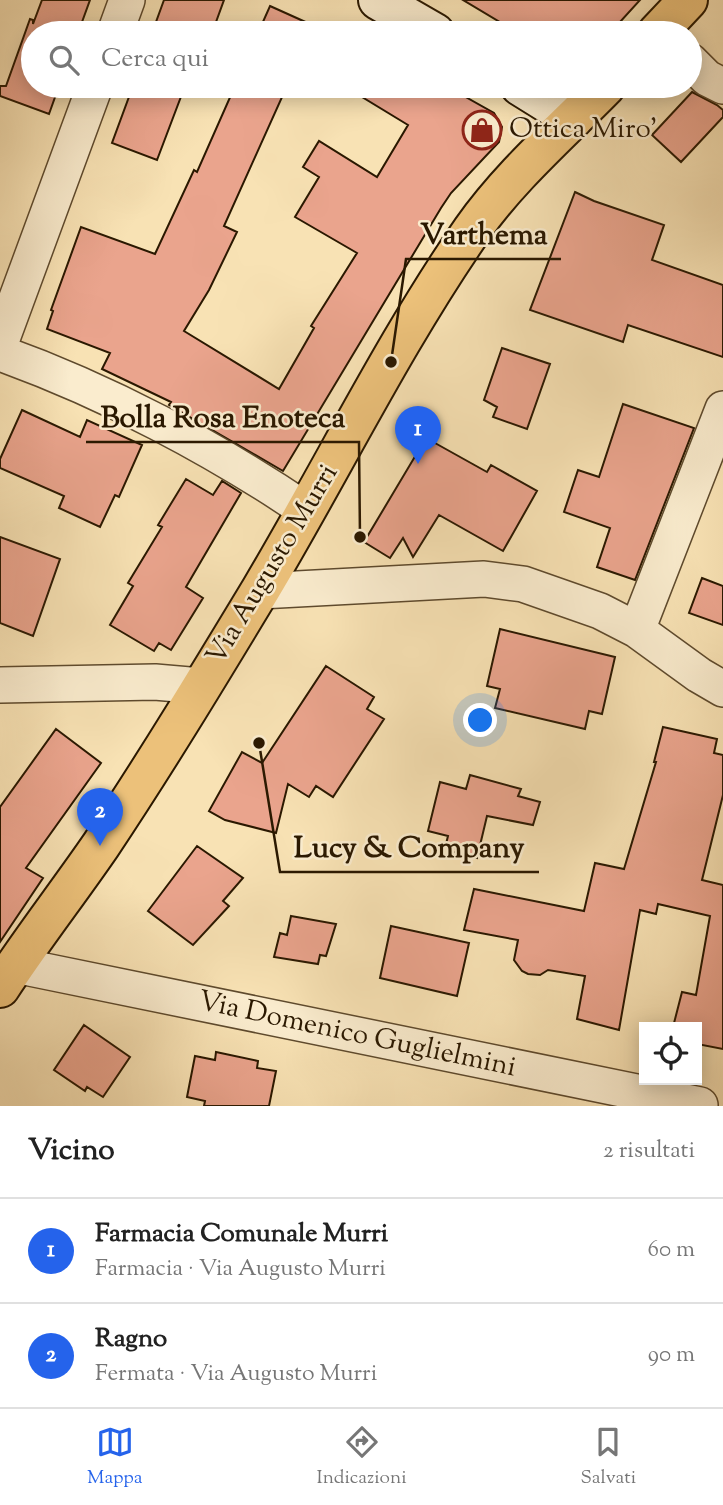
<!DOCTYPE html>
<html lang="it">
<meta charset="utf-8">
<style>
:root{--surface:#fff;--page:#f2f2f2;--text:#222;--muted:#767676;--line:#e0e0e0;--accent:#2563eb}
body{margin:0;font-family:"Sorts Mill Goudy",serif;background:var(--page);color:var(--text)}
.controls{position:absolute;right:21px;bottom:21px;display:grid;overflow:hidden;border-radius:0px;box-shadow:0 4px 18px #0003}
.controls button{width:63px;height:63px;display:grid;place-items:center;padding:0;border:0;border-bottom:2px solid var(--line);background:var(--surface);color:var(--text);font:35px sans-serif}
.you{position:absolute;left:481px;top:721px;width:24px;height:24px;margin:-18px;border:5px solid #fff;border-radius:50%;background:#1a73e8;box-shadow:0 0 0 10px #1a73e833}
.badge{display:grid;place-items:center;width:46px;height:46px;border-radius:50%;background:var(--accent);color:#fff;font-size:23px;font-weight:700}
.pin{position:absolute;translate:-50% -58px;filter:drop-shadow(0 2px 4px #0008)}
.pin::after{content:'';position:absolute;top:37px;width:24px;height:21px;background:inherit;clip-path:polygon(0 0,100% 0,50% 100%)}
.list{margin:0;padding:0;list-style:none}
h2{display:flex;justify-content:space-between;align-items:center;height:91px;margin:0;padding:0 28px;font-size:30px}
h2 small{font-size:23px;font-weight:400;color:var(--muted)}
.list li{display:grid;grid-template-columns:46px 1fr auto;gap:21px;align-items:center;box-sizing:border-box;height:105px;padding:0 28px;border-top:2px solid var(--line)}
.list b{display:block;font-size:26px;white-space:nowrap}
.list p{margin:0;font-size:23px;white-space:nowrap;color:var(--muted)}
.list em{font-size:23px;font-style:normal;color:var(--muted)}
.icon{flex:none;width:38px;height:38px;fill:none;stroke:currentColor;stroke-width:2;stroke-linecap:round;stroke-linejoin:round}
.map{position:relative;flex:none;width:723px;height:1106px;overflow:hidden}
.search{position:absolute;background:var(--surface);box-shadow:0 4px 18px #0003;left:21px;right:21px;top:21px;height:77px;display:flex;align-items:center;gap:18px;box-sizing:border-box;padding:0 24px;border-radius:38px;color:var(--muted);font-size:26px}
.sheet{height:301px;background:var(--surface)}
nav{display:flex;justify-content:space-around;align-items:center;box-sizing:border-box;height:98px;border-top:2px solid var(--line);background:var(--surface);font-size:19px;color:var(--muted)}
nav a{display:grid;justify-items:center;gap:4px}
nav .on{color:var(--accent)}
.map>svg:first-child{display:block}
.building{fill:#eaa48d;stroke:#2a1800;stroke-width:2}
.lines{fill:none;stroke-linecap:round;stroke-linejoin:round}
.street-casing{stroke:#5e4a2d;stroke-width:38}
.secondary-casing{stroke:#2a1800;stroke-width:42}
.primary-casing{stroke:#2a1800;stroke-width:42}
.street{stroke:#faecce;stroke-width:35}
.secondary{stroke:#faecce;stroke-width:38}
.primary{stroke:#ecc17a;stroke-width:38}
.labels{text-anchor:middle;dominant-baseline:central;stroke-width:5;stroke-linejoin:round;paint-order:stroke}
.poi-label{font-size:28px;fill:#2a1800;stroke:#faecce;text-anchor:start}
.street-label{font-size:28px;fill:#2a1800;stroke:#faecce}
.leader{fill:none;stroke:#2a1800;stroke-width:2.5}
.callout-dot{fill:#2a1800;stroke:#faecce;stroke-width:2.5}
.callout-label{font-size:30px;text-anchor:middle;font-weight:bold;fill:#2a1800;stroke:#faecce;stroke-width:5;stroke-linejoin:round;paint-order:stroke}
</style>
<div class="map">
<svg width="723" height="1106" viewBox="0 0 723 1106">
<rect width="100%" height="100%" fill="#f8e2b4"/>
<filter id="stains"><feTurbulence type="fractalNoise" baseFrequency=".00286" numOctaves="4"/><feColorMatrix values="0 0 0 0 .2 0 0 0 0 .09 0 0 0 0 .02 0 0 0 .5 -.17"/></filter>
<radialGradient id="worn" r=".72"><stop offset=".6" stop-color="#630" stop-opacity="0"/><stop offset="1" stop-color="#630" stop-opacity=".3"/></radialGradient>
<!-- building -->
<path class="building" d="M42,0H90L78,33H33V86H59L49,114L0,96V86H6L30,19L33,20V24Z
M164,0H224L212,33H152Z
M463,0H640L610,33H518Z
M270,6L330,33H258Z
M133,86H185L157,160L112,143Z
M235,86H287L224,226L237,232L209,290L184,331L279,389L314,328L311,326L357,253L295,217L319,177L303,167L319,141L377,177L408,125L344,86H446L494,113L502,127L499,142L451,193L441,208L283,471L169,405L171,402L102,369L110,353L47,329L53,311L51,310L81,227L155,254L194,170L197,172Z
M692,92L717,105L723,110V117L681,162L652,135Z
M575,192L594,201L664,225L652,260L723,285V357L628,325L623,342L530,310Z
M502,348L550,364L527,429L493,417L497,407L484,400Z
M623,404L694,428L635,580L597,567L610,528L564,512L578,470L599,477Z
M22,410L80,437L87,420L142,445L119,497L115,495L100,527L59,508L64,496L0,468V459Z
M426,438L487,472L491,465L537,491L503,551L439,515L413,557L403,538L390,558L364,542Z
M186,479L213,495L222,481L241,493L186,587L203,598L171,650L159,643L154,651L110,625L133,586L128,583L162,527L158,525Z
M0,537L60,559L33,636L0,623Z
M702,578L723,586V625L689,613Z
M500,629L615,657L602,714L589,711L585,729L495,708L500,689L487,686Z
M326,666L374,697L367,709L384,719L333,797L316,786L309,797L288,784L276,833L225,820L209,811L242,752L262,763Z
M663,727L717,739L714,753L723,755V795L702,880L723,885V1049L697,1044V1027H673L682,992L696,995L710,916L658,904L656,914L640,910L619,1030L577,1019L585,976L548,970L540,975L528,974L522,971L514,960L518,940L464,930L474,889L584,911L595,863L624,869L656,762H654Z
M56,729L101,763L26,868L43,878L0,942V807Z
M470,775L521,789L518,796L540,802L533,825L487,816L477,858L450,851L452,845L446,844L448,836L428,831L440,782L466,789Z
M197,846L243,878L223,901L229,906L193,945L148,911Z
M291,916L336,924L326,956L320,955L318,964L274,957L280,933L287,935Z
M391,926L469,943L457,996L380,978Z
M84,1025L130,1057L103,1097L87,1087L85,1091L54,1070Z
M216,1052L258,1061L257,1068L276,1071L269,1106H204L205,1101L187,1097L195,1056L215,1060Z"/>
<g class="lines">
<defs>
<path id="street" d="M115,33L127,0
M690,61L707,78L723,86
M0,344L95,86
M0,353C106,391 214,448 307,511
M260,591L484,579L523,584L600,611L637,630L699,675L723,689
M637,630L723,409
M0,685L155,682L201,686
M15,965L700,1105"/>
<path id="secondary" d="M378,0L435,33
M520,86L573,119"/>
<path id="primary" d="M657,33L688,0
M0,988C32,939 68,893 101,845C157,761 209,675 261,589C332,470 393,344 472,230C510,176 560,133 606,86"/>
</defs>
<!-- street casing -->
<use href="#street" class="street-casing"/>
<!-- secondary casing -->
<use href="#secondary" class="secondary-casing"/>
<!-- primary casing -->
<use href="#primary" class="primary-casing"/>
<!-- street -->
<use href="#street" class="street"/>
<!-- secondary -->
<use href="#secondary" class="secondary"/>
<!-- primary -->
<use href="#primary" class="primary"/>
</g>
<!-- icons -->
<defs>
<symbol id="shop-ring" viewBox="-11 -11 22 22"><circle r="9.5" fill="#faecce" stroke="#8f2418" stroke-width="1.5"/><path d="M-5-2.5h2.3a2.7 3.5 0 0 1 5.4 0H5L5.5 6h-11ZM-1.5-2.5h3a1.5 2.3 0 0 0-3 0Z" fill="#8f2418"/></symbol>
</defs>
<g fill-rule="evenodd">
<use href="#shop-ring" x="460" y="108" width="44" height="44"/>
</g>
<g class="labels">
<!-- poi labels -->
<g class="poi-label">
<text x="509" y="130">Ottica Miro'</text>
</g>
<!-- street labels -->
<g class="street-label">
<text transform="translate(273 565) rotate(-59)">Via Augusto Murri</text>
<text transform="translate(357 1035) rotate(12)">Via Domenico Guglielmini</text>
</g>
</g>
<!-- callouts -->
<path class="leader" d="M391 362L406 259H561M360 537L359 442H86M259 743L280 872H539"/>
<g class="callout-dot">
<circle cx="391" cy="362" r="7"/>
<circle cx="360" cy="537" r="7"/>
<circle cx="259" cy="743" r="7"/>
</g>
<g class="callout-label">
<text x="484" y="244">Varthema</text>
<text x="223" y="427">Bolla Rosa Enoteca</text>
<text x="409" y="857">Lucy &amp; Company</text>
</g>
<rect width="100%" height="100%" filter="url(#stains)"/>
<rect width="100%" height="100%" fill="url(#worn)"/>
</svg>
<div class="controls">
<button><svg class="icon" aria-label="locate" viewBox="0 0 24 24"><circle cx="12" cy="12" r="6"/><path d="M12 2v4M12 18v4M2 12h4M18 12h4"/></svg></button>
</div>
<div class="you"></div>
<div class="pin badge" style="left:418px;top:464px">1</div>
<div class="pin badge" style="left:100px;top:846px">2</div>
<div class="search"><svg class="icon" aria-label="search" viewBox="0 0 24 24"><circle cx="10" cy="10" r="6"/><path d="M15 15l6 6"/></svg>Cerca qui</div>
</div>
<section class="sheet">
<h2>Vicino<small>2 risultati</small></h2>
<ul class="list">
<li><span class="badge">1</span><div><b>Farmacia Comunale Murri</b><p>Farmacia · Via Augusto Murri</p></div><em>60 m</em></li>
<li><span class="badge">2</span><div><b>Ragno</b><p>Fermata · Via Augusto Murri</p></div><em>90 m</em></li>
</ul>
</section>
<nav>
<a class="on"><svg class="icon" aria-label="map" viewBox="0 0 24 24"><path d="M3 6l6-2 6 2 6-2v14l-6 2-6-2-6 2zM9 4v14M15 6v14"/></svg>Mappa</a>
<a><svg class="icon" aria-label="directions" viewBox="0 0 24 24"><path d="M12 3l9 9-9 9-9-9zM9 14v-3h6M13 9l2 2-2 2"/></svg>Indicazioni</a>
<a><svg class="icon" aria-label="saved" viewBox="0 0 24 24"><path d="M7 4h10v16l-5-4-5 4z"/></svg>Salvati</a>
</nav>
